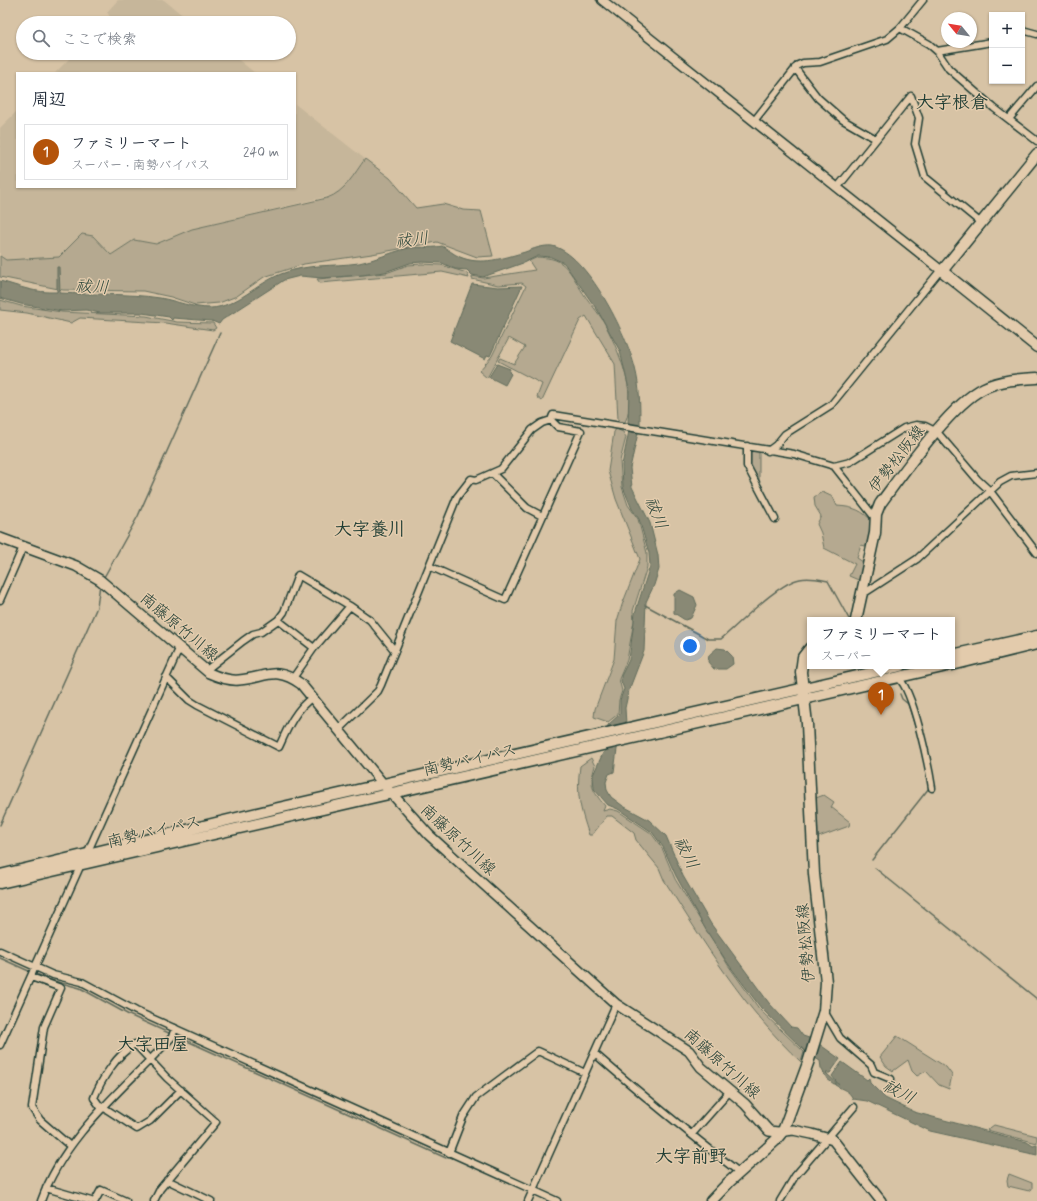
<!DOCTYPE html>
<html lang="ja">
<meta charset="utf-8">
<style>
:root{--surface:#fff;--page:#f2f2f3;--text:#1f2937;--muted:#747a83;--line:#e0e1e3;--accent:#b45309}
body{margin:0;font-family:Mynerve,"Klee One",sans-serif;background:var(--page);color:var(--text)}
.controls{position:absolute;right:12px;top:12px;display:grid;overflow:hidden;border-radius:0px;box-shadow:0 1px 3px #0004}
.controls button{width:36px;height:36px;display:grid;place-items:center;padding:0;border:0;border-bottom:1px solid var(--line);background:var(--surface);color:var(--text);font:20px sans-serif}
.compass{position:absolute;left:941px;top:12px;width:36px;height:36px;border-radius:50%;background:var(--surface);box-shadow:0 1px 3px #0004;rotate:300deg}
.you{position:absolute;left:690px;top:646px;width:14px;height:14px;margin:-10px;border:3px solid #fff;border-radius:50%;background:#1a73e8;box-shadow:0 0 0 6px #1a73e833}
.badge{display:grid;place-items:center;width:26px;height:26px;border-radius:50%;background:var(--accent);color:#fff;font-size:13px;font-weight:700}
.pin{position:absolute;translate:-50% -33px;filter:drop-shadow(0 1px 2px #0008)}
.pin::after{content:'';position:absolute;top:21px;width:14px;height:12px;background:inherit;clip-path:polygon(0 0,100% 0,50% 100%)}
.popup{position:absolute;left:807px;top:617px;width:148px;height:52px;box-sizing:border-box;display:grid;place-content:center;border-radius:0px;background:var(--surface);filter:drop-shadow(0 1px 3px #0005);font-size:13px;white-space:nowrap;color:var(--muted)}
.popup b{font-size:15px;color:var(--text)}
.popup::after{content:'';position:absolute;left:50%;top:100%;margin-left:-8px;border:8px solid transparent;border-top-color:var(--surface)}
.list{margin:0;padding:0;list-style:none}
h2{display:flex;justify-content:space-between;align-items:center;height:52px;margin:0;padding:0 16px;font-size:17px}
h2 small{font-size:13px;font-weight:400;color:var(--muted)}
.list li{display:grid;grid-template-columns:26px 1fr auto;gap:12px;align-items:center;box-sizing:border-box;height:56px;margin:0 8px 8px;padding:0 8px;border:1px solid var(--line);border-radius:0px}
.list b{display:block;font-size:15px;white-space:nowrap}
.list p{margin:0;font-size:13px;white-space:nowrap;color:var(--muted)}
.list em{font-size:13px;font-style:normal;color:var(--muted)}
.icon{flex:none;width:22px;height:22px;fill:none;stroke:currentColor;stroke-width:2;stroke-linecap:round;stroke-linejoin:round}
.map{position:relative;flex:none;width:1037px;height:1201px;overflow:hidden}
.search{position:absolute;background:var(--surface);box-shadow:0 1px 3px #0004;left:16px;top:16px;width:280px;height:44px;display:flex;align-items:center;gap:10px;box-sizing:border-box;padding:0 14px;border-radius:22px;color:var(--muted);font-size:15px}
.panel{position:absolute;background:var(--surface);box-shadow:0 1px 3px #0004;left:16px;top:72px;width:280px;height:116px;border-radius:0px}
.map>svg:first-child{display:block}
.built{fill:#c6b69a}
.green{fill:#b5a990;stroke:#6a7362}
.water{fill:#898975;stroke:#5f6b5b}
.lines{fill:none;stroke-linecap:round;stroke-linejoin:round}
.stream{stroke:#5f6b5b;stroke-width:1.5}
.minor-casing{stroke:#1f3d34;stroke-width:9}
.tertiary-casing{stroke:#1f3d34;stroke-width:11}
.secondary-casing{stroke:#1f3d34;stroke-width:12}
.primary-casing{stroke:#1f3d34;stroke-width:13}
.trunk-casing{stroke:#1f3d34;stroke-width:13}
.minor{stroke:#e3cbac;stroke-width:6}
.tertiary{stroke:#e3cbac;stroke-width:8}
.secondary{stroke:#e3cbac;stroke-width:9}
.primary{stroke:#e3cbac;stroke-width:10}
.trunk{stroke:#e3cbac;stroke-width:10}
.labels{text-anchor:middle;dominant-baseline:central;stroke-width:3;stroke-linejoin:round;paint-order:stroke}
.street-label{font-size:16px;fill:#1f3d34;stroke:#e3cbac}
.water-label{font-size:17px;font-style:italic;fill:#2a453a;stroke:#e3cbac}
.quarter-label{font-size:18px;font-weight:bold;fill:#1f3d34;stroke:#e3cbac}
</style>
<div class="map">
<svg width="1037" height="1201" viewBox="0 0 1037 1201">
<rect width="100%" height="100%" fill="#d7c3a5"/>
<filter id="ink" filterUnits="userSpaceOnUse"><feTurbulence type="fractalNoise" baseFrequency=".025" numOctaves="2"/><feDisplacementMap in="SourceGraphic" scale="8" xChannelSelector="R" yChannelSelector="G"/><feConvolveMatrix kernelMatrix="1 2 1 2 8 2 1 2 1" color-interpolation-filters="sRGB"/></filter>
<g filter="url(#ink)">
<!-- built -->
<path class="built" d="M118,0H164L192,23H104L110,17L107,12Z
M75,53H230L255,73H55Z
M295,104L365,159L352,178L337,194L192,229L156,244L134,240L111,255L93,236L82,234L59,257L6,260L0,256V128L17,111V187H295Z"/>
<!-- green -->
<path class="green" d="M365,159L390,178L416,208L443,204L463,210L481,211L493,256L477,257L437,242L372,254L304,264L264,277L237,296L219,303L195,305L171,297L143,291L63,290L0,277V256L6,260L59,257L82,234L93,236L111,255L134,240L156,244L192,229L327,198C345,192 354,174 365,159Z
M538,257C547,258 554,258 561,263C570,269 577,284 583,293C591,305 601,315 607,328C619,352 638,396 625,422H619L618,419L615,364L586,316L580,320L542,401L537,397L542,384L498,361L500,358L514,364L525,347L509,338L487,378L479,371L492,356L526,286L522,283L498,285L472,279V276L483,278L535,270L529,261Z
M422,264L441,265L467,273L469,278L442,272L320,283L317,279L386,273L408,265Z
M0,300L21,306L62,312L146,316L177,322L213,323L216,328L213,330L165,323L80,318L71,323L27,313L0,310Z
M616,429L623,432L626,437L620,461L622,487L628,505L638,519L647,553V567L633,611L634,621L627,660L619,679L622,691L619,700L618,714L608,722L594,717L595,709L614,659L617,621L622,605L640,559L616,499L608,471L614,432Z
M751,450L759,451V483L749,465Z
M822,492L833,497L837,506C854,507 862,510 874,523L870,547L861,545L857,558L866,564L863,582L849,576L855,564L824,548L821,533L817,524L821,516L815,506L814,497Z
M591,758L595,766C589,786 592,790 605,806L603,811L610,809L618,811L651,833L662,848L675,879L728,965L760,1010L804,1052L801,1062C744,1009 705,944 664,880L659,868L636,840L634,833L612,816H607L592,835H589C580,808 576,795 580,766Z
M824,795L834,802L831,807L850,822L849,826L816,838L813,799Z
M897,1036L946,1067L952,1075L949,1089L939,1085L926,1071L917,1076L912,1071L908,1060L893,1071L886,1066L880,1057Z
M994,1125L1037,1136V1143L987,1130Z
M1009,1174L1032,1183V1189L1029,1191L1008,1186L1007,1180Z"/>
<!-- water -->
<path class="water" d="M442,246C448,249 453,254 460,257C481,266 504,258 525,252C533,249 543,245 552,246C587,253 627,335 635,368C640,387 640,406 640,426L628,424L629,389L620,351L598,311L564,263L551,257L538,256L523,263L483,277L472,275L467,270L455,269L442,263L422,262L410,263L385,272L362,275L322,278L300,276L284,280L222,320L219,324L212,321L173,318L172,320L169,317L142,313H100L86,310L62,311L21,304L0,298V281C22,287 34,293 57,292V267H59L60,293C93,295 127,293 160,298C178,301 191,308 211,308C236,307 258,283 281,274C310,263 330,267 359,263C375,260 389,253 405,249C417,246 430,249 442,246Z
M472,284L498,287L522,286L490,356L487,355L485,359L450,341Z
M497,364L510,369L509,372L511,374L505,385L489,377Z
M629,431L638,433L630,468L632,487L650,523L658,555L659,569L654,585L646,602L644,651L629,690L625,708L626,724L617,749L614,772L609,774L606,782L607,790L611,797L623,806L649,820L666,836L683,876L711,924L769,1003L791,1027L797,1028L803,1036L812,1039L840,1059L830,1073H826L839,1085L832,1076L842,1062L867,1080L869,1078L870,1083L885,1098L914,1112L1027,1142L1033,1146L1037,1145V1155L930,1131L867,1101L853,1099C849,1090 843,1090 835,1085L836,1083L834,1084L827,1079L821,1068L820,1061L807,1053L761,1008L729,965L706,930L676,876L663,847L652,832L618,809L608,805L594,789L593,775L603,753L607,750L608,725L620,714V700L624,689L621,681V676L629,660L635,613L650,566L649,553L639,519L632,509L623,487L622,465Z
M680,590L694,597L697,605L691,618L685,620L674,613V594Z
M717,648L725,649L732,656L733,664L726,669H714L708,662L709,655Z"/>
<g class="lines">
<!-- stream -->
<path class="stream" d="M596,0L651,45
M656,48L793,158
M797,161L931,268
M972,301L1025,344
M103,579L138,516L220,333
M645,605L708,639H721C739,624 778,583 800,579C810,577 818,579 828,581L849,619
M900,694L902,699L908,704L917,732
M0,825L97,607L100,584
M872,860L929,788
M875,868L1037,999
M0,958L31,972
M34,973L50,980L80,988L129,1015L171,1034
M174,1035L446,1158"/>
<defs>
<path id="minor" d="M900,28L929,44L937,51L949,69L994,108L1037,141
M1022,32L1026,31L1037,34
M937,51L992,42
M795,68L818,98L843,120L876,139
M1009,119L1037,86
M754,121L798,65L803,63L820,62L887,39L900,28L923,0
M837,188L911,96L919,118L915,144L925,177L981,223
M747,446V466L775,519
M768,451L776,445L785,434L831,405L939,272L942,271
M834,466L875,518
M492,473L527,508L542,516
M429,566L505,600L581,431L558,427L551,420
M863,594L917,559L1000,482L1011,476L1037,473
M0,600L23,547
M278,620L314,648
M205,671L243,641L253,634L261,632L278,620L284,612L298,575L350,606
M166,677L189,700L197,705L279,747C287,729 296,708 313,697
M293,678L314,648L350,606L370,620L395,651
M898,678C913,688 929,768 932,788
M339,729L378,691L381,685L457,497L471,479L476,480L501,469L532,430L542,423L551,420L553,415L794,454L834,466L850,462L904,428L916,425L925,426L937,432L977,479L990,491L1037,553
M89,849L179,649
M0,951L53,975L82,982L136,1011L557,1201
M31,977L61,988L44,1027L32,1108L40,1120L70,1146
M824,1011L840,1038L871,1065L874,1072L891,1079
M0,1045L79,869
M594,1053C642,1095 690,1134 740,1173
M103,1107L137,1129L150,1121L181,1090
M102,1109L94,1098C101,1080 117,1054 135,1044L167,1078L216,1122L160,1189L154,1201
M692,1134L730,1091
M449,1153L463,1117L476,1097L538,1051L585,1073
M167,1180L211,1201
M46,1188L91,1201
M41,1201C65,1134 125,1088 172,1037L175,1028
M95,1201L101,1190L126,1201
M528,1201L616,1004
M780,1201L795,1176L854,1107"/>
<path id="tertiary" d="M602,0L942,271"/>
<path id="secondary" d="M0,538L76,566L100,580L209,673C218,677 229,681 239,680C266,678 275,665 301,684L384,785L429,835L616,1004L689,1051L701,1067L745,1104L769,1131L778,1132L793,1130L812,1134L833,1140L881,1201"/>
<path id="primary" d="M1037,154L942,271L1037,347
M856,620L875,533L876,514L880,504C903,473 951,404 984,388C1001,380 1018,379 1037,378
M711,1201L729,1182L775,1141L783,1131L808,1063L824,1011L826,982L814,874L807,724L801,672L803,657L810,648"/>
<path id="trunk" d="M952,655L1037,636
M952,665L1037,644
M0,875L274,809L901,666
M0,883L947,666"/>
</defs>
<!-- minor casing -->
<use href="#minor" class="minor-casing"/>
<!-- tertiary casing -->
<use href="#tertiary" class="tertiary-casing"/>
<!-- secondary casing -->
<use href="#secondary" class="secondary-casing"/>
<!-- primary casing -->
<use href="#primary" class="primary-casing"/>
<!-- trunk casing -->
<use href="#trunk" class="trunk-casing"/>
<!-- minor -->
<use href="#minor" class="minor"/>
<!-- tertiary -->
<use href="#tertiary" class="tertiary"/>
<!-- secondary -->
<use href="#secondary" class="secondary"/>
<!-- primary -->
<use href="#primary" class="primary"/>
<!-- trunk -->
<use href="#trunk" class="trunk"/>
</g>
</g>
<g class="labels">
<!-- street labels -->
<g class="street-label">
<text transform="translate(897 459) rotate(-52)">伊勢松阪線</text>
<text transform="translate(179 627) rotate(40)">南藤原竹川線</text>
<text transform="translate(470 760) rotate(-13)">南勢バイパス</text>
<text transform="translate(154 832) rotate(-13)">南勢バイパス</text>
<text transform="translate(458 840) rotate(43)">南藤原竹川線</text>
<text transform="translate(806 943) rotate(-95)">伊勢松阪線</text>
<text transform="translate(722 1064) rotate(42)">南藤原竹川線</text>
</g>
<!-- water labels -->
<g class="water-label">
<text transform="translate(412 240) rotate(-7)">祓川</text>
<text transform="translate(92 287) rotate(3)">祓川</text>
<text transform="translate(656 513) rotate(69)">祓川</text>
<text transform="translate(686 853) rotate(63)">祓川</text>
<text transform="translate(899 1092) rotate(27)">祓川</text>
</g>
<!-- quarter labels -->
<g class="quarter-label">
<text x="952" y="103">大字根倉</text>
<text x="370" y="530">大字養川</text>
<text x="153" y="1045">大字田屋</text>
<text x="691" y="1157">大字前野</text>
</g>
</g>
</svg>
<div class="controls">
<button>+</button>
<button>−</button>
</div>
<svg class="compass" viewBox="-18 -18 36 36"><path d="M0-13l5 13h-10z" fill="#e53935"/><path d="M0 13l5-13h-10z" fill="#747a83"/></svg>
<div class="you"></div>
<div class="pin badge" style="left:881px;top:715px">1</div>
<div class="popup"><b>ファミリーマート</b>スーパー</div>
<div class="search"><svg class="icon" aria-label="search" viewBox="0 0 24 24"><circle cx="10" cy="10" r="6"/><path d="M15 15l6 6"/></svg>ここで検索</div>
<section class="panel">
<h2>周辺<small></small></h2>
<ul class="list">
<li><span class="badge">1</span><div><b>ファミリーマート</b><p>スーパー · 南勢バイパス</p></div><em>240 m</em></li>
</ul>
</section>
</div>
